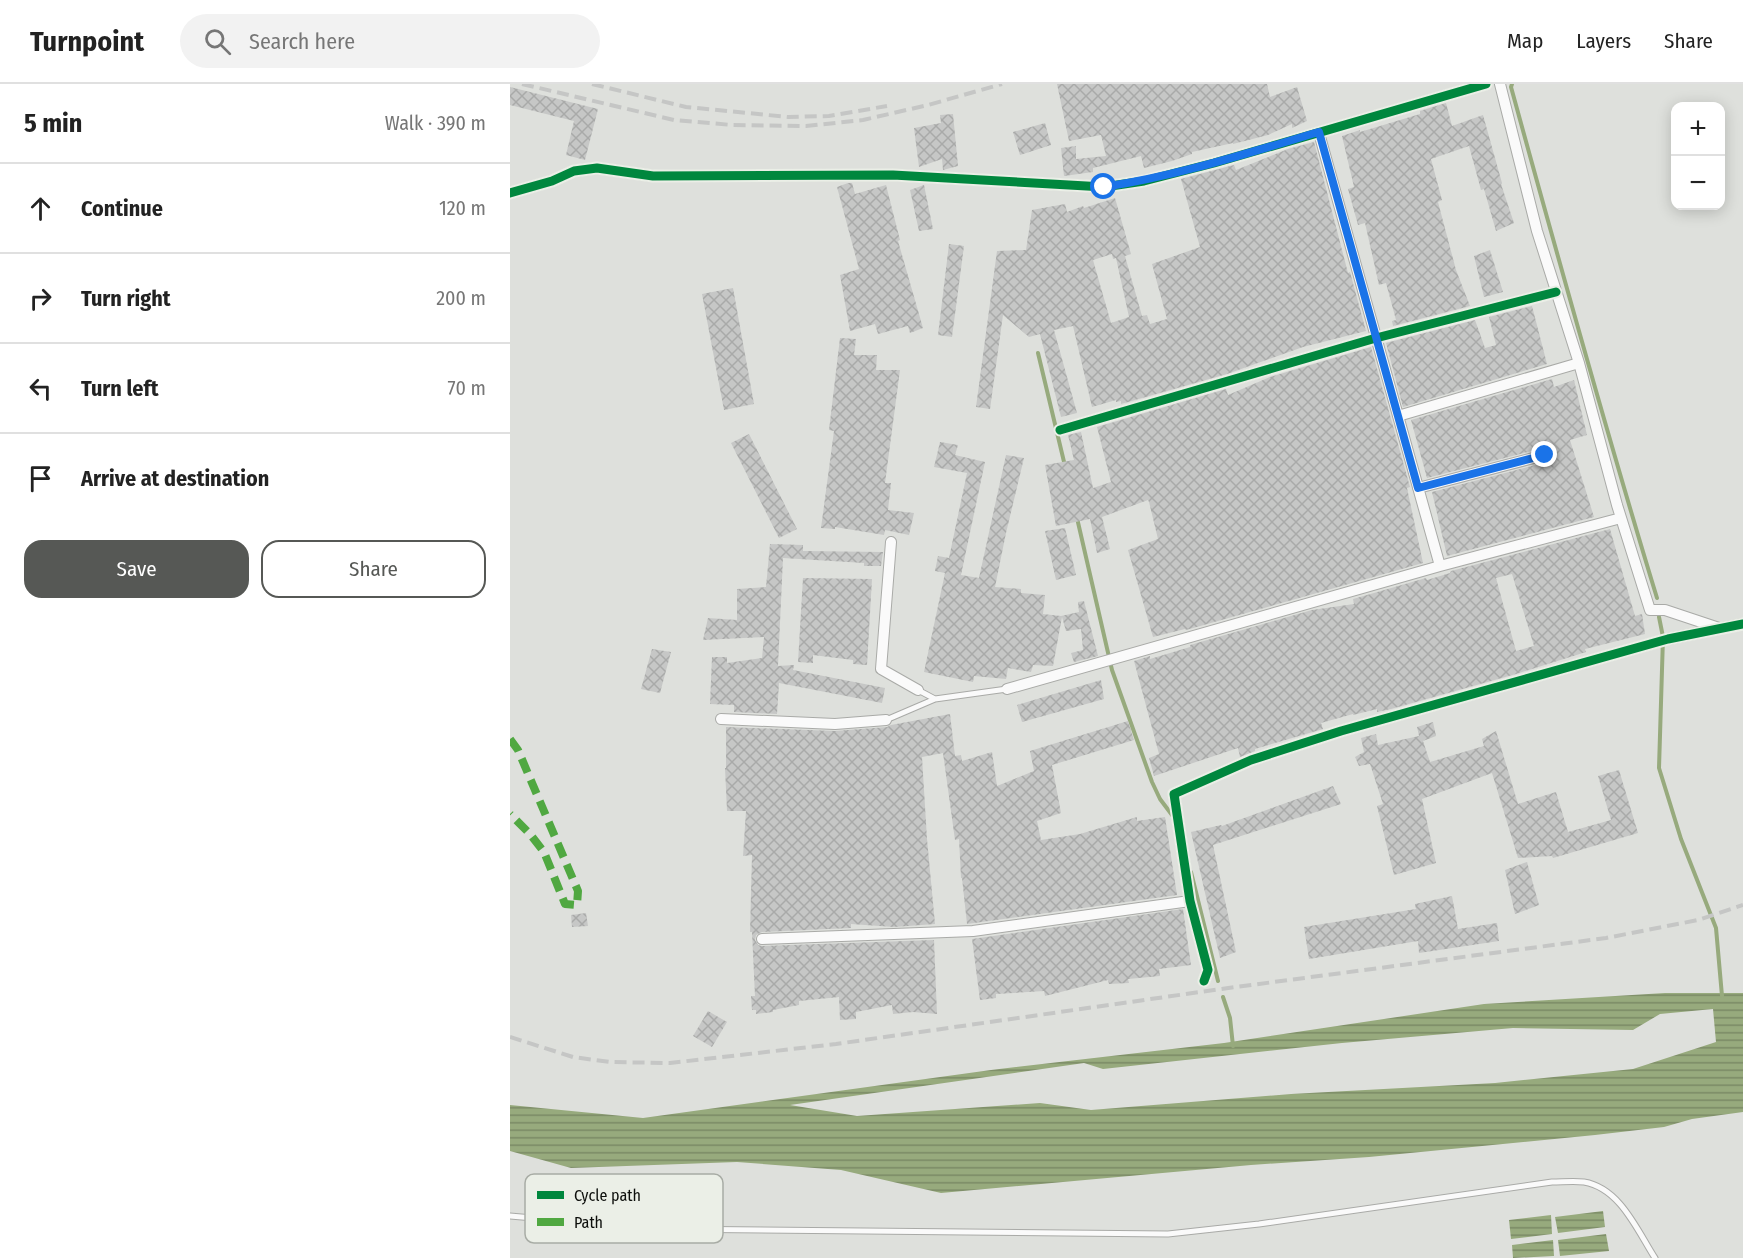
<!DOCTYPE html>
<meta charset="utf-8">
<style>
:root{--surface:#fff;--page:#f2f2f2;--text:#222;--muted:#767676;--line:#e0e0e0;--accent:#565855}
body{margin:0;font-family:"Fira Sans Condensed",sans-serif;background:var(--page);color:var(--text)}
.controls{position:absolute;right:18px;top:18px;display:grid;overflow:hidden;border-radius:12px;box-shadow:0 3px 15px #0003}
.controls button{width:54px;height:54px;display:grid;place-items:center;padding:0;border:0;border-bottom:2px solid var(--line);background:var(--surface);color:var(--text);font:30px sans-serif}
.stop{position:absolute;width:18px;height:18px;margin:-14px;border:4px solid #1a73e8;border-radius:50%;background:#fff}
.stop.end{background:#1a73e8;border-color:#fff;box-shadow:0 2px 6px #0008}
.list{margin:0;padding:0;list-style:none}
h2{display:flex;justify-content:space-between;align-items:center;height:78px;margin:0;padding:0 24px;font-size:26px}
h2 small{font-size:20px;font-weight:400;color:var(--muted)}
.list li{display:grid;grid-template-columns:39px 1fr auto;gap:18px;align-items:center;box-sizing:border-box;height:90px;padding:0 24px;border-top:2px solid var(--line)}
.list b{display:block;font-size:22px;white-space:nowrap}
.list em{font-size:20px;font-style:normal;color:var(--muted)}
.actions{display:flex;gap:12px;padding:18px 24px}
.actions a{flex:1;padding:14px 0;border:2px solid var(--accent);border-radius:18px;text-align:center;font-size:21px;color:var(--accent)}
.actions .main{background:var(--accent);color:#fff}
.icon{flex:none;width:33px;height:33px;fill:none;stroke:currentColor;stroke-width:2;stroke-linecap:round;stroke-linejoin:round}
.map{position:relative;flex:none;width:1233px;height:1174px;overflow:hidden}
header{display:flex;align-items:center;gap:36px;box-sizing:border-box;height:84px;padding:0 30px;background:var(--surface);border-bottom:2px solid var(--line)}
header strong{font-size:28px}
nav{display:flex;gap:33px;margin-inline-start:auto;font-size:21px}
.search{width:420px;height:54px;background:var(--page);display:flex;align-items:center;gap:15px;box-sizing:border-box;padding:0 21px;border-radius:33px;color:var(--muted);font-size:22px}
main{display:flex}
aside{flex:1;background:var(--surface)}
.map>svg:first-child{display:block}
.water{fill:url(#water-rules);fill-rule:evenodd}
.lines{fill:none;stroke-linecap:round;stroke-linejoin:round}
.stream{stroke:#97aa7d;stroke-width:4}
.building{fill:url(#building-cross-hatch);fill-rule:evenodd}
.service-casing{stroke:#a9aaa7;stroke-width:7}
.minor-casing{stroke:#a9aaa7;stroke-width:12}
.service{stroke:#fafafa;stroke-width:5}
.minor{stroke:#fafafa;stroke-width:10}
.rail{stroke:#c5c6c5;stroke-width:4;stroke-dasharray:12 6;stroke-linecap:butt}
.quiet{stroke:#50a841;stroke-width:8;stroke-dasharray:15 8;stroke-linecap:butt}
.cycleway-casing{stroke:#ebefe7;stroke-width:13}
.cycleway{stroke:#00873e;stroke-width:9}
.route{stroke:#1a73e8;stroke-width:8}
.key{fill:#ebefe7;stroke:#a8aca5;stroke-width:1.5}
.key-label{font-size:16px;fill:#0d0f0c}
</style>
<header>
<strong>Turnpoint</strong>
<div class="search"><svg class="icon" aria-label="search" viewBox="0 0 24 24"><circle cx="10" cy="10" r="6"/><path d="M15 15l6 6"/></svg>Search here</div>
<nav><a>Map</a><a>Layers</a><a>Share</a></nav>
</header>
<main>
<aside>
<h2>5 min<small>Walk · 390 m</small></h2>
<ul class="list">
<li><svg class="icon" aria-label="ahead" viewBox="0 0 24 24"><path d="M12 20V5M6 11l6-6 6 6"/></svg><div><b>Continue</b></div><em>120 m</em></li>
<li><svg class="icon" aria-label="right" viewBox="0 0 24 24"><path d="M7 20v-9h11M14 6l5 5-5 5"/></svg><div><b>Turn right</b></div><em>200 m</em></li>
<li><svg class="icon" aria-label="left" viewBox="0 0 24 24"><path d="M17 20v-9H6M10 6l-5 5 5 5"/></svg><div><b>Turn left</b></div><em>70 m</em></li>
<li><svg class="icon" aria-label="arrive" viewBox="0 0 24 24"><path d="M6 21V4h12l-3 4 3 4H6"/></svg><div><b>Arrive at destination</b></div></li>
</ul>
<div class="actions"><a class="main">Save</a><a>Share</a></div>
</aside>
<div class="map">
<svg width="1233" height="1174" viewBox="0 0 1233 1174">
<defs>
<pattern id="water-rules" width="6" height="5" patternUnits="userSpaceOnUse" patternTransform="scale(1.5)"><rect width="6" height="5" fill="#97aa7d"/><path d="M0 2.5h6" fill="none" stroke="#7a8965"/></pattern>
<pattern id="building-cross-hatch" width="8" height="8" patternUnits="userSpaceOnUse" patternTransform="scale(1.5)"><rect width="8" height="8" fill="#c6c7c6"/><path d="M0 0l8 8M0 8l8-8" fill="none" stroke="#a9aaa9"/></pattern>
</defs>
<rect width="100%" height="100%" fill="#dee0dc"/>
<!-- water -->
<path class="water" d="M1155,909H1233V1028L1182,1035L1154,1043L1085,1051L859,1073L741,1081L431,1109L331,1086L227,1078L61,1084L0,1067V1021L133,1034L481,986L714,959L974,920ZM1203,925L1206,958L1123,985L985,999L781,1010L581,1026L530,1019L347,1032L280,1021L574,979L593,985L832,959L1003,944L1123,946L1150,930Z
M1093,1127L1095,1143L1048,1149L1045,1133Z
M1041,1131L1042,1150L1001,1155L999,1136Z
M1096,1150L1099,1167L1050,1172L1048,1156Z
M1043,1156L1044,1172L1003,1174L1002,1161Z"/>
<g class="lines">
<!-- stream -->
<path class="stream" d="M1002,0L1001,3C1048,174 1095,344 1147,514
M528,269L555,382
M567,434L602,586L642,698L650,715L665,735
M1149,533L1153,553L1149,684L1171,755L1206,844L1212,912
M681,788L708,897
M713,913L720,934L723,962"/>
</g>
<!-- building -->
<path class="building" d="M547,0H757L760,13L787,3L797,37L782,44V40L758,51L723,60V59L682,68V70L662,77L634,84L631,72L583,84V88L554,92L551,64L566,62V75L596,72L591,51L559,57Z
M0,3L88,25L75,76L56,71L64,37L0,21Z
M936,19L942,42L973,31L992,99L991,100L1004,139L986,147L974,105L971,106L959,62L921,75L932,116L928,118L946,186L960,222L883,242L882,237L886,236L876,199L869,201L855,139L848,141L838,105L844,103L832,52L850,46V48L910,30V27Z
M443,30L448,82L433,86L432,75L409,83L404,44L431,39L430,31Z
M535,39L541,61L510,71L503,48Z
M804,58L838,189L840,188L856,247L793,263L717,290L611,320V317L606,318V316L582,323L563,242L544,246L567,329L551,333L530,250L519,253L493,231L480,325L466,323L487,167L516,166L522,126L555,120L557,128L573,122L574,124L605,114L621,170L615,172L632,232L637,231L640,240L657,235L642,180L690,163L671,95L724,81L726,86L778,65ZM602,170L603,175L606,174L619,233L601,239L583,176Z
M338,99H342L345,110L376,101L390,156L388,157L413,244L400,249L398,242L368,250L365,240L340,247L330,191L349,185L327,103Z
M414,101L423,145L409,147L400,106Z
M439,160L454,162L442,253L428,251Z
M980,166L993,208L974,213L964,172Z
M223,204L244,320L214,326L192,210Z
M1022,222L1037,280L893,323L876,259L965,236L975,264L986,261L979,233Z
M330,254L346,255L344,271H367L366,286H390L375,399H381L378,426L404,429L399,451L375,446L374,451L325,443V445L311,444L324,347L319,346Z
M861,263L900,403L897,404L913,479L676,546L675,545L643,553L618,466L648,455L639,418L638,416L592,433L600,465L587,469L580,435L546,442L535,381L564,376L558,351L571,348L583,404L601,398L587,343L716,305L718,311L760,293Z
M1042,295L1044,303L1064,296L1077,351L1060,356L1084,433L937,472L922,408L1037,378L1041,376L1042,370L1040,365L1033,364L917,394L901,336Z
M239,350L287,445L269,454L221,359Z
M430,358L448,361L445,371L475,378L451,491L469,494L496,371L514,374L496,449L485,503L511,505V509L535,511L533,530L551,532L569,528L568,518L574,517L588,572L564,578L561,569L573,566L571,545L556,547L552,533L543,582L523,581L521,588L498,584L496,595L464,592L463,598L414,588L435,489L425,487L428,472L439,474L457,389L424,383Z
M555,444L566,491L546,496L535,447Z
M1100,445L1125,532L1132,530L1135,550L1075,565L1076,568L1006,590L881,625L867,628V625L843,631V630L811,639L813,645L745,665V667L730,673L728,664L644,692L639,674L649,670L624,577L640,572V575L680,563V561L802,526L844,520L843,515L916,494L917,496L940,489L941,487ZM1002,490L1024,562L1006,567L986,494Z
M260,460L293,461V467L373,468L371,482H354V479L273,474L268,582L284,581L283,586L375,604L372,619L269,599L267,630L224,628V621L200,620L202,573H217V579L252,574L254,553L193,556L198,534L227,536V505L256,503Z
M293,494L362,495L357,581L343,580V576L303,571V579L288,578Z
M142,565L161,568L150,609L131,605Z
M591,596L594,615L512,638L507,621Z
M440,630L445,672L451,671L452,677L482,668L487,702L524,687L520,667L618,637L624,656L542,681L551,729L527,737L531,756L570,750L627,733V737L655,733L667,811L457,840L452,794H451L449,755L445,756L433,669L412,673L417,755L425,840L384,843L341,840V844L252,848L246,851L245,856L248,861L252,862L424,856L427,930L403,928L383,930L382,921L346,928V935L330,936L329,913L289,917V921L263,926V928L246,930V926H242L241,912H245L242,848H240L242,771L233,772L236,727H217L215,684H216V643L325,647L377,643L381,641Z
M923,638L926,652L913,657L920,678L974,662L972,655L986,647L1008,720L1046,708L1058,748L1101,736L1088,692L1109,686L1128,749L1043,774L1042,772L1008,774L982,689L912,715L926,779L884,791L867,722L873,720L860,680L849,682L845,673L854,668L851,654L866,650L868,661L909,652L907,643Z
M823,702L831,720L703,761L726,868L710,874L681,748L711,741L712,742Z
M1017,778L1029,821L1005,830L995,786Z
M942,812L948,845L987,839L989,857L909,869L908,857L799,875L794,843L906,825L905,820Z
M673,825L681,881L649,885L650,892L618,895L619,899L599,900L598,896L535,912L534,907L486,910V914L470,916L462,855Z
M76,829L78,842L62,843L61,831Z
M198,927L217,938L202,963L183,952Z"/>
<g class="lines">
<defs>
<path id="service" d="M408,606L425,615
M376,636L425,615L497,605
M0,1132L149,1145L658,1150L749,1140L1042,1098C1052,1098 1064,1097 1074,1098C1110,1104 1127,1146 1145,1174"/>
<path id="minor" d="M990,0L1027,147L1069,279L1107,421L1140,526H1155L1209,544
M809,49L930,482
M0,109L42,97L64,87L87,84L143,92L383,91L594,103L634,97L704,79L976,0
M888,332L1069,279
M550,346L866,254L1046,208
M908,404L1035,371
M381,458L371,585L408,606
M497,605L930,482L1111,434
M211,635L325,640L376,636
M252,855L463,847L680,817
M694,897L698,886L680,817L664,710L741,676L831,647L1158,555L1233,540"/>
</defs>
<!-- service casing -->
<use href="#service" class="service-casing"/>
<!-- minor casing -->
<use href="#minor" class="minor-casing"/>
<!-- service -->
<use href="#service" class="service"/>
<!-- minor -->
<use href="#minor" class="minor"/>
<!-- rail -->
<path class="rail" d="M12,0L164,36L222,41L296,42L353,36L418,21L492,0
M82,0L176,23L278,33L319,32L377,22
M0,953L63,973L100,978L160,979L326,960L711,905L1096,854L1188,836L1233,821"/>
<!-- quiet -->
<path class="quiet" d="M0,655L8,666L68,807L67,821L55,820L34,768L20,750L0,730"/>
<defs>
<path id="cycleway" d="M0,109L42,97L64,87L87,84L143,92L383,91L594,103L634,97L704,79L976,0
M550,346L866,254L1046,208
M694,897L698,886L680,817L664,710L741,676L831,647L1158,555L1233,540"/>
</defs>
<!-- cycleway casing -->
<use href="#cycleway" class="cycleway-casing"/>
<!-- cycleway -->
<use href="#cycleway" class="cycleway"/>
</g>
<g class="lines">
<!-- route -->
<path class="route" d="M594,103C667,92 738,69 809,48L908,404L1035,371"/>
</g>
<!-- legend -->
<rect x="15" y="1090" width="198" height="69" rx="9" class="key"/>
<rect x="27" y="1107" width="27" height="8" fill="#00873e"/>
<rect x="27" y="1134" width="27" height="8" fill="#50a841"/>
<g class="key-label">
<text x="64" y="1117">Cycle path</text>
<text x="64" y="1144">Path</text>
</g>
</svg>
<div class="controls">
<button>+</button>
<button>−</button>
</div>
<div class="stop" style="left:594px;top:103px"></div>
<div class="stop end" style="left:1035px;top:371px"></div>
</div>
</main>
